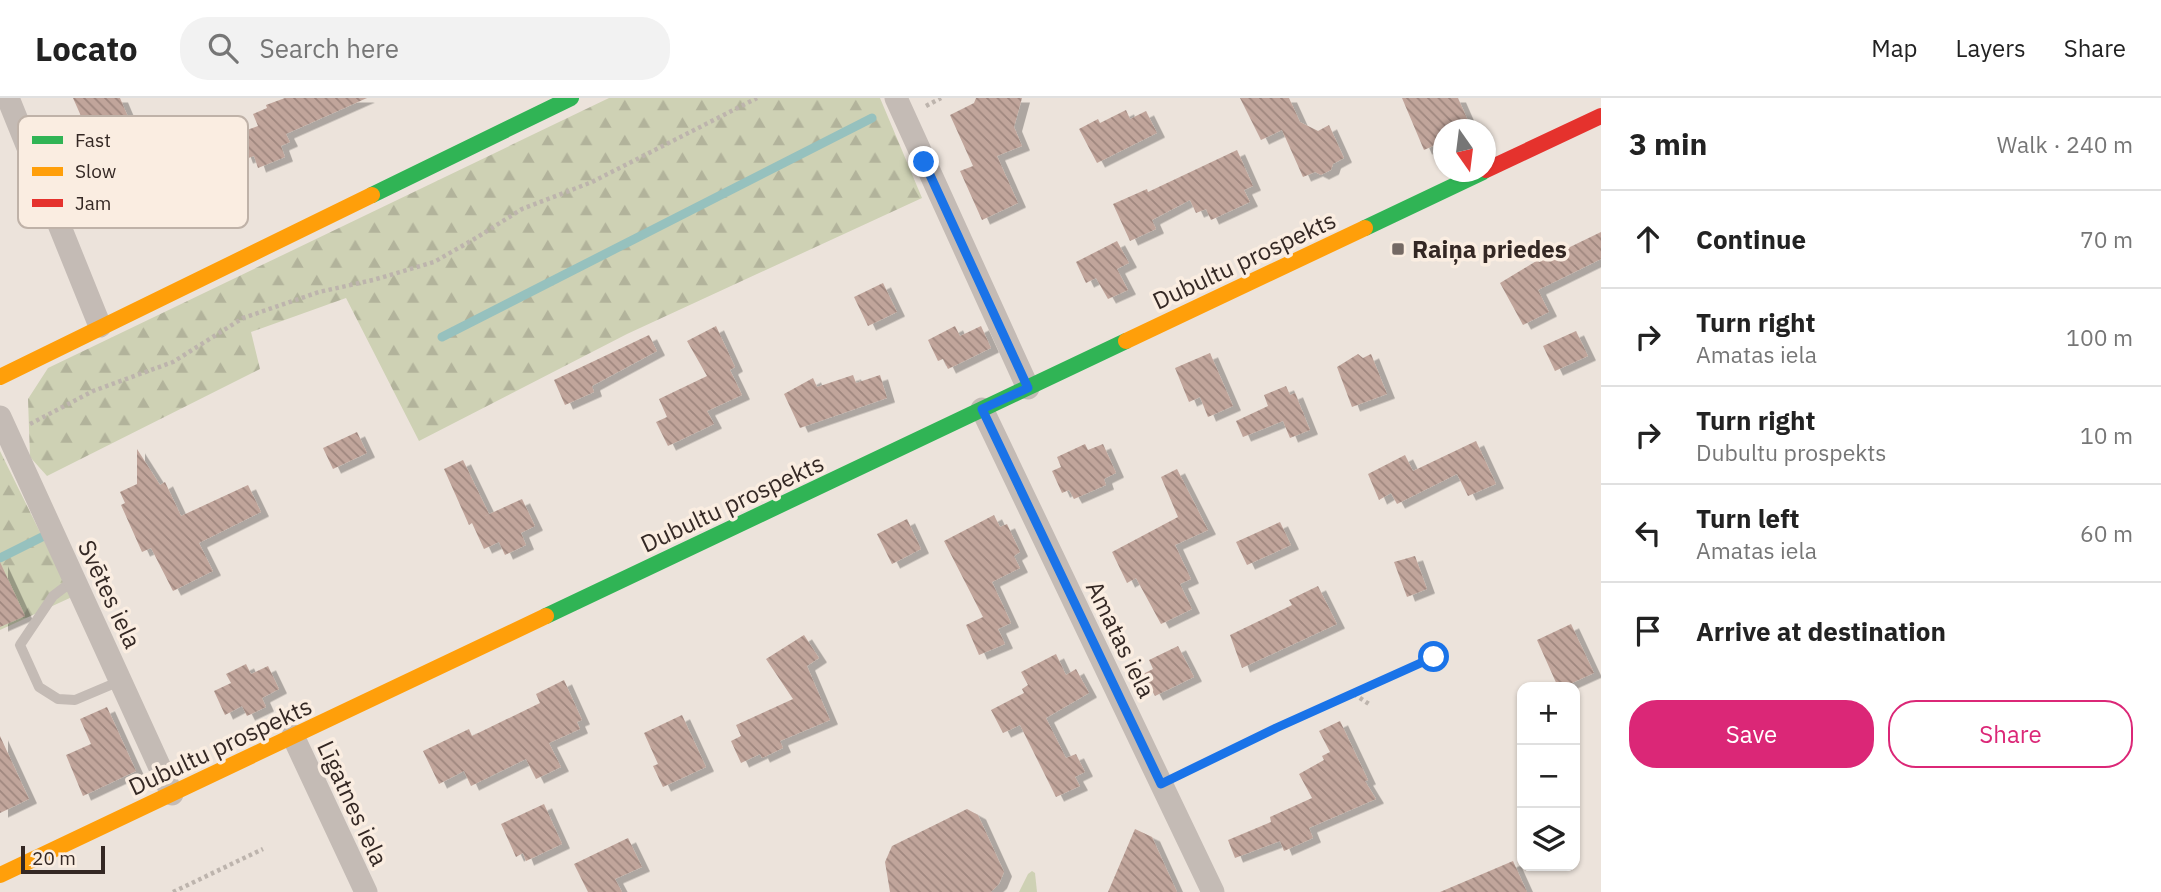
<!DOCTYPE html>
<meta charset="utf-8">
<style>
:root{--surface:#fff;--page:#f2f2f2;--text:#222;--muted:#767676;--line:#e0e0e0;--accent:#db2777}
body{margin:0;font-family:"IBM Plex Sans",sans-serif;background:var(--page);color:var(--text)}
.controls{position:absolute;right:21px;bottom:21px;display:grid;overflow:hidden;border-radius:14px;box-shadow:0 2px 5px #0004}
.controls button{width:63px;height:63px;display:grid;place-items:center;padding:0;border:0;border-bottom:2px solid var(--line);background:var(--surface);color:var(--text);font:35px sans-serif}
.compass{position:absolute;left:1433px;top:21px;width:63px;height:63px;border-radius:50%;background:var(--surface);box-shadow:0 2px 5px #0004;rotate:166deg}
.scale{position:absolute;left:21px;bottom:18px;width:84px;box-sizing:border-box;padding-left:7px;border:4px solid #342824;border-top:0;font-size:19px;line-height:24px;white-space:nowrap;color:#342824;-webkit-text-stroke:5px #faede1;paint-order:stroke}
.stop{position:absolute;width:21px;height:21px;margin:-16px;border:5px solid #1a73e8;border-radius:50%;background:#fff}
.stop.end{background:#1a73e8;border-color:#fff;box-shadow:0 2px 7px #0008}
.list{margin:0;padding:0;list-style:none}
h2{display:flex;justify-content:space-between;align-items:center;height:91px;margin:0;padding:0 28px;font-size:30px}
h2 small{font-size:23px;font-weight:400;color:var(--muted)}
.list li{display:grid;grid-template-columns:46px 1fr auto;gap:21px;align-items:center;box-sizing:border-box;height:98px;padding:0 28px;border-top:2px solid var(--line)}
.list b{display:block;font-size:26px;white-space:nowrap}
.list p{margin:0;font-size:23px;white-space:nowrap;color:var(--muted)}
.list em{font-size:23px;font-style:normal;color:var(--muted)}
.actions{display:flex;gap:14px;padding:21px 28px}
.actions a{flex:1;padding:16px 0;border:2px solid var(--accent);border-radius:28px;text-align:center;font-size:24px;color:var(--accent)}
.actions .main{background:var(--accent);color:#fff}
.icon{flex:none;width:38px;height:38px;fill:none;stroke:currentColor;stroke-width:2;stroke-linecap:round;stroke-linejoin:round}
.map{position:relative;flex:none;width:1601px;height:794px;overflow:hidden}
header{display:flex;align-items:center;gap:42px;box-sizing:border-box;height:98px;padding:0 35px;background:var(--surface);border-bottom:2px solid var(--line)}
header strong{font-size:33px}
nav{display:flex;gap:38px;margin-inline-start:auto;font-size:24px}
.search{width:490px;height:63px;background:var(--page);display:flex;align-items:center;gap:18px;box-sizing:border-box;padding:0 24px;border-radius:28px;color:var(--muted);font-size:26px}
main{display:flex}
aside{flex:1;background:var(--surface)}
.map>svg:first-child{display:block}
.forest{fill:url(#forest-firs)}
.green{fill:#ced1b4}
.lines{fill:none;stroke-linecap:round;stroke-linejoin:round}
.stream{stroke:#96c1be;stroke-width:9}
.building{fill:url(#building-back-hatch);filter:url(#shadow)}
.path{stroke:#bdb4ad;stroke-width:4.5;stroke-dasharray:3.5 3.5;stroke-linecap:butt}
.lane{stroke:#c4bbb5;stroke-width:10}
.street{stroke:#c4bbb5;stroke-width:23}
.fast{stroke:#30b455;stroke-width:16}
.slow{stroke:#ff9f0a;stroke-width:16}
.jam{stroke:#e5322d;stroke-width:16}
.route{stroke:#1a73e8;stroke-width:9}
.poi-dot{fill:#746964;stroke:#faede1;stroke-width:2.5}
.labels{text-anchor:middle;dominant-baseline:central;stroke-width:7;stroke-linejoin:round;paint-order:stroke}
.poi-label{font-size:24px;font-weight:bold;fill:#342824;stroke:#faede1;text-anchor:start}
.street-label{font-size:24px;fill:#342824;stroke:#faede1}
.key{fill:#faede1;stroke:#bfb2a8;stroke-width:2}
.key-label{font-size:19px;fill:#342824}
</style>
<header>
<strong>Locato</strong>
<div class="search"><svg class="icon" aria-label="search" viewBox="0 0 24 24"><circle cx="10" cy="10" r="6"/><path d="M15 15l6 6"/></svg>Search here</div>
<nav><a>Map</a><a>Layers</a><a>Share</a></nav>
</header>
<main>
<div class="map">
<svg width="1601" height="794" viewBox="0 0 1601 794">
<defs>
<pattern id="forest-firs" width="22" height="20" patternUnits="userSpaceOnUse" patternTransform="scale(1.75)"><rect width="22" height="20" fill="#ced1b4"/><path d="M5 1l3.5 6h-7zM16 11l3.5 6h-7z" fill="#b2b39b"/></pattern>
<pattern id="building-back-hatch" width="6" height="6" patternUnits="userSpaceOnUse" patternTransform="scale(1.75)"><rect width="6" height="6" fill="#c1a59b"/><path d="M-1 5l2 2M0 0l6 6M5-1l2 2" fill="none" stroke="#9e867e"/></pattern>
<filter id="shadow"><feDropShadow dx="8" dy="4.5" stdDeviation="0" flood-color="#0004"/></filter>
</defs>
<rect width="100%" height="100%" fill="#ece3db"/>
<!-- forest -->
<path class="forest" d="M609,0H880L922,100L627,236L419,343L346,200L251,234L260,271L47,378L30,359L28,301L48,270Z
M0,353L72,499L0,532Z"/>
<!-- green -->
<path class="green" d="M1032,773L1035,775L1037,794H1019L1028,776Z"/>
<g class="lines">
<!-- stream -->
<path class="stream" d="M442,239L872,20
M0,460L42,439"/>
</g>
<!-- building -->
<path class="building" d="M73,0H120L128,19L89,36Z
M285,0H367L286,36L290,44L281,48L285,59L258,70L254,58L245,61L236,36L258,28L253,16L267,10L266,7Z
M976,0H1022L1014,29L1022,48L997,58L1018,105L982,122L960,73L973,68L950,17L974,5Z
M1240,0H1289L1300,24L1318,33L1329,27L1344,60L1333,66L1331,72L1321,77L1315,74L1303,79L1282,32L1261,42Z
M1402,0H1458L1472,32H1444V43L1424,52Z
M1126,12L1130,21L1146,13L1157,35L1097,65L1079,31L1098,21L1100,25Z
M1237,52L1253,88L1244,92L1250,104L1211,122L1206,111L1196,115L1190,102L1152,122L1156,131L1130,143L1113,106L1147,91L1148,94Z
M1601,134V161L1538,192L1549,214L1523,227L1500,185L1538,162L1539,164Z
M1117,143L1129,165L1117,171L1128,192L1108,201L1096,180L1086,185L1076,164Z
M883,185L897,214L868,228L854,199Z
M716,228L735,269L730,272L742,297L707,313L714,326L668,348L656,324L667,319L659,301L707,278L687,243Z
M955,228L960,238L981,228L991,250L948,271L943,261L938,263L928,242Z
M1576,233L1588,258L1555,273L1543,248Z
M649,237L657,253L592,288L594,294L565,307L554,282Z
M1210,255L1233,308L1208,319L1200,299L1189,304L1175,270Z
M1358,256L1363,260L1371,256L1387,296L1352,309L1337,269Z
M853,277L856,285L880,277L887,300L800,330L784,296L813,280L817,289Z
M1286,288L1290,297L1295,295L1310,332L1290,340L1283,323L1243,339L1236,323L1268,308L1264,297Z
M357,334L367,355L333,371L323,350Z
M1476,343L1496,386L1468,398L1457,376L1397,406L1391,395L1379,402L1368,376L1405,357L1413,373Z
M1085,346L1088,352L1103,346L1116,375L1104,381L1106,387L1074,401L1069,392L1062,395L1052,373L1061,369L1057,359Z
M137,351L160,387L165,384L181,418L248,387L261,414L199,445L213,473L173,493L151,450L142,454L121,407L125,405L120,394L137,386Z
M463,362L489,416L485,418L522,401L535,428L521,435L526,447L505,457L499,444L484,451L472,425L469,427L444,371Z
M1177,371L1208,432L1175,447L1191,481L1180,486L1192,511L1161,526L1136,480L1127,485L1112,454L1178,419L1161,379Z
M994,417L1000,429L1007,426L1020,454L1014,458L1020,470L992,484L1011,525L998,531L1005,546L979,557L966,527L983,519L944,443Z
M907,421L921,451L892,466L877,436Z
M1280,424L1291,447L1247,467L1236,444Z
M1415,458L1427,491L1407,499L1394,464Z
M0,464L25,518L0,529Z
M1318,488L1337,526L1242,570L1230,537L1292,507L1289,502Z
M1571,526L1594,575L1563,589H1558L1537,542Z
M804,537L819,560L807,568L830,622L780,643L783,650L762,660L760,656L741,665L731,643L741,638L736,627L793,601L766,561Z
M1178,548L1194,579L1155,598L1143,576L1153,571L1149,562Z
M1056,556L1066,577L1076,571L1089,595L1046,620L1066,660L1076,656L1085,674L1075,679L1080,688L1056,699L1020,627L1003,635L991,612L1024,595L1022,591L1028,587L1021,574Z
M246,566L251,576L268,568L279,591L262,600L266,609L247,618L242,608L225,617L214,593L231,585L226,576Z
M564,582L582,622L577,624L580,631L549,645L561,669L536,681L526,661L471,688L464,673L439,686L423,653L469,631L472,638L540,605L536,596Z
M107,609L136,673L83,698L66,657L91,646L80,621Z
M682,617L706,669L663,689L653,668L658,666L644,635Z
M1340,623L1368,682L1365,683L1376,701L1309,730L1313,740L1284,753L1280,743L1235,760L1228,742L1271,724L1270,719L1312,700L1299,676L1324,662L1322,658L1330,654L1319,633Z
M0,638L29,701L0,715Z
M544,706L562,746L526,763L523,755L516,759L501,726Z
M967,711L978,717L1004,774L999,786L991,794H890L885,764L892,748Z
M1135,731L1152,739L1177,794H1108Z
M628,740L642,769L615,781L622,794H588L574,766Z
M1513,763L1527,794H1440Z"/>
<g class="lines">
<!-- path -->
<path class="path" d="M926,8L941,0
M30,326L93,293L173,264L243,220L319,194L373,182L434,164L476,140L522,111L592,84L757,0
M1354,596L1369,606
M1184,675L1276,630L1434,559
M173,794L263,751"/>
<!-- lane -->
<path class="lane" d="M74,482L53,498L20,547L39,589L58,601L75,602L120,583"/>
<!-- street -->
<path class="street" d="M8,0L100,228
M896,0L1028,290
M982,311L1213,794
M0,319L172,696
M293,638L366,794"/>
<!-- fast -->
<path class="fast" d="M372,97L571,0
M1365,130L1483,74
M546,518L1126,243"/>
<!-- slow -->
<path class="slow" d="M1126,243L1365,130
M0,279L372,97
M0,777L546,518"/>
<!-- jam -->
<path class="jam" d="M1486,72L1601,18"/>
</g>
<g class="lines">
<!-- route -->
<path class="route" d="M924,64L1028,290L982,311L1161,686L1276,630L1434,559"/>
</g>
<!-- markers -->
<rect class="poi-dot" x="1391" y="144" width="14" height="14" rx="3.5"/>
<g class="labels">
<!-- poi labels -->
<g class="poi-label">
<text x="1412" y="151">Raiņa priedes</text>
</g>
<!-- street labels -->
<g class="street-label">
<text transform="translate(1244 162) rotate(-25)">Dubultu prospekts</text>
<text transform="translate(732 405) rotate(-25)">Dubultu prospekts</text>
<text transform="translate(110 496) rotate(65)">Svētes iela</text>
<text transform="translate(1121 541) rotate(64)">Amatas iela</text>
<text transform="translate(220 648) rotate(-25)">Dubultu prospekts</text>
<text transform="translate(353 705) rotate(65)">Līgatnes iela</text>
</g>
</g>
<!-- legend -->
<rect x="18" y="18" width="230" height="112" rx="10" class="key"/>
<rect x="32" y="38" width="31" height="8" fill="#30b455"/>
<rect x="32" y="69" width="31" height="9" fill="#ff9f0a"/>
<rect x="32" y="101" width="31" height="8" fill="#e5322d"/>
<g class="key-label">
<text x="75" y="49">Fast</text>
<text x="75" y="80">Slow</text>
<text x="75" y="112">Jam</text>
</g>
</svg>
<div class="controls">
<button>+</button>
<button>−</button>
<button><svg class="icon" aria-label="layers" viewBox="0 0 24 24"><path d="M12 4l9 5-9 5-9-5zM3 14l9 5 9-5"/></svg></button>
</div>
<svg class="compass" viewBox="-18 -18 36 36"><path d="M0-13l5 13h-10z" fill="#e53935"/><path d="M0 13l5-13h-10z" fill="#767676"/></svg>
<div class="scale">20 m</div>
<div class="stop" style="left:1434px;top:559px"></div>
<div class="stop end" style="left:924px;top:64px"></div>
</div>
<aside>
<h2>3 min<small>Walk · 240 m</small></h2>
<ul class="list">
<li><svg class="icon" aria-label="ahead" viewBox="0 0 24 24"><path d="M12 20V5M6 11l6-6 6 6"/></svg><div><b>Continue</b></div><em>70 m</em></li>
<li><svg class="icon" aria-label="right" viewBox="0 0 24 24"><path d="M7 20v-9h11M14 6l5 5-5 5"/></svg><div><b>Turn right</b><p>Amatas iela</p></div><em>100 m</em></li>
<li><svg class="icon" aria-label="right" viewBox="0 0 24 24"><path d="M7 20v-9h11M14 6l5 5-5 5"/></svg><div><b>Turn right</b><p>Dubultu prospekts</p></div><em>10 m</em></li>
<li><svg class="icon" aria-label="left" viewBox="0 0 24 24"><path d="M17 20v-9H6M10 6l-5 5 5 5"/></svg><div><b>Turn left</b><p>Amatas iela</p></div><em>60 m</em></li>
<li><svg class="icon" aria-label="arrive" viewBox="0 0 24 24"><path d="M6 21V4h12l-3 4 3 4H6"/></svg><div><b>Arrive at destination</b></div></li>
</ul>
<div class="actions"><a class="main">Save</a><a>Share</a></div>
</aside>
</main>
